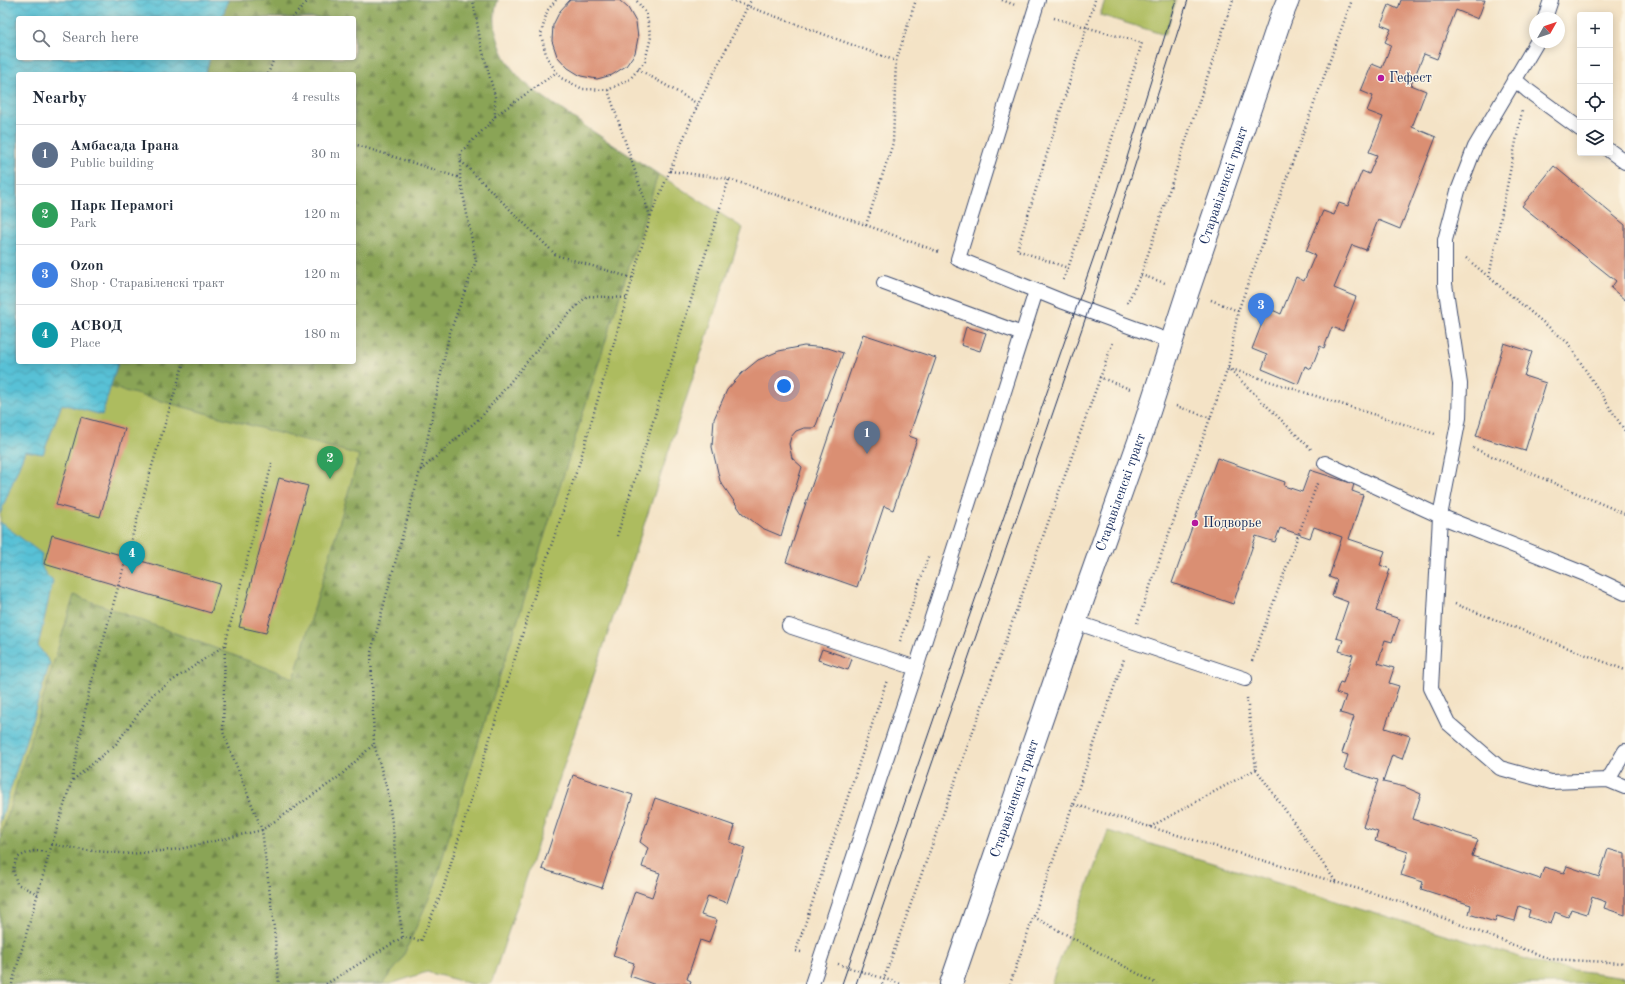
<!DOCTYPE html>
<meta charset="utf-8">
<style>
:root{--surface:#fff;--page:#f2f2f3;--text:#1f2937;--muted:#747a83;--line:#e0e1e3;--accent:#b5179e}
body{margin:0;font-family:"Old Standard TT",serif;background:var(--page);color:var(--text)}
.controls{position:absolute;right:12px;top:12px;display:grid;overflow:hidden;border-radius:4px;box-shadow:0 2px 10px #0003}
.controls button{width:36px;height:36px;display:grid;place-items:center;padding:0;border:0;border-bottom:1px solid var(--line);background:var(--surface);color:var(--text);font:20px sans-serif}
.compass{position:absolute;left:1529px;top:12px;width:36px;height:36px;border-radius:50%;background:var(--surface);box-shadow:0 2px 10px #0003;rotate:50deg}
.you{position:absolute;left:784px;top:386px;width:14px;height:14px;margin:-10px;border:3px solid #fff;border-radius:50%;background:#1a73e8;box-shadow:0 0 0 6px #1a73e833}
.badge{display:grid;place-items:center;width:26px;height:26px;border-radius:50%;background:var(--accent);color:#fff;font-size:13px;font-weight:700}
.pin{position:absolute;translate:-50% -33px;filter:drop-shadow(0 1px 2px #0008)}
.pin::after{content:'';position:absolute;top:21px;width:14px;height:12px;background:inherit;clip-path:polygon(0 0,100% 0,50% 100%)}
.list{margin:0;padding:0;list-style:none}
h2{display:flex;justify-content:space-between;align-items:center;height:52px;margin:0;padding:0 16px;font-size:17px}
h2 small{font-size:13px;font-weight:400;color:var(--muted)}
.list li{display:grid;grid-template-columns:26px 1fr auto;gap:12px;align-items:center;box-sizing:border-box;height:60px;padding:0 16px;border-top:1px solid var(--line)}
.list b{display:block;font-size:15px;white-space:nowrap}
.list p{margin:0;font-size:13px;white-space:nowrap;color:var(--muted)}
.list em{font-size:13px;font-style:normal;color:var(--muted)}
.icon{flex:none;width:22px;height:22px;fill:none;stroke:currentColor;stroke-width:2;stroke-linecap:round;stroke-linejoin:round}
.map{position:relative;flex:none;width:1625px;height:984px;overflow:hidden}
.search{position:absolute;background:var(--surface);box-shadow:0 2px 10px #0003;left:16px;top:16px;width:340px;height:44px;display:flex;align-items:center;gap:10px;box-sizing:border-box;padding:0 14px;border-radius:4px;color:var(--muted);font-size:15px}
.panel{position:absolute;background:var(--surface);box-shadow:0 2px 10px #0003;left:16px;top:72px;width:340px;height:292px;border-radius:4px}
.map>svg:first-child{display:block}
.green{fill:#adbc5f;stroke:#64765e;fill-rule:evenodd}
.forest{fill:url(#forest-firs);stroke:#526a5a}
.water{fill:url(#water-waves);stroke:#3a789a}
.building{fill:#da8f73}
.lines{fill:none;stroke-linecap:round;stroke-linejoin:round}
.service-casing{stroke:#3c4a6e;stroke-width:16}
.secondary-casing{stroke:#3c4a6e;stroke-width:24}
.path{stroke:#3c4a6e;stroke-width:2.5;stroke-dasharray:1 3;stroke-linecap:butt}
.service{stroke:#fff;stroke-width:14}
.secondary{stroke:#fff;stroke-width:22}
.tram{stroke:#1b2f5e;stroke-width:1}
.poi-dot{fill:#b5179e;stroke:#fcf5e5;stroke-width:1.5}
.labels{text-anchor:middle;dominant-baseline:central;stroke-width:3;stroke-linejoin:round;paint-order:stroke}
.poi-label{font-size:14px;fill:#1b2f5e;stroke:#fcf5e5;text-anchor:start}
.street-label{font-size:14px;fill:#1b2f5e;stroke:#fcf5e5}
</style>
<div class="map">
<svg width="1625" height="984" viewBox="0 0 1625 984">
<defs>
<pattern id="forest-firs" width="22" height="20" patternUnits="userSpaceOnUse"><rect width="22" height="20" fill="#8aa456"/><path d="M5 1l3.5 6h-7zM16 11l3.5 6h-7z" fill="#70864a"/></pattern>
<pattern id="water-waves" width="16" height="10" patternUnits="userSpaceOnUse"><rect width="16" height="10" fill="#59c1d6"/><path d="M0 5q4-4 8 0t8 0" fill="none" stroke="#499db1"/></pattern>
</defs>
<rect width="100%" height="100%" fill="#fcf5e5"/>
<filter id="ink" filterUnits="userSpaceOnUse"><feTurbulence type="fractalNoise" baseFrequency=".025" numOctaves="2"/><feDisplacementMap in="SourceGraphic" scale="8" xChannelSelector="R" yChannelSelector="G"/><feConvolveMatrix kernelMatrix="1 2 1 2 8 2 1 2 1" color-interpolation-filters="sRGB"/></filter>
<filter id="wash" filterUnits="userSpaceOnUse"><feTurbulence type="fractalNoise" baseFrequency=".012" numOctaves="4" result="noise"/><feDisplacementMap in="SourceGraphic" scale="16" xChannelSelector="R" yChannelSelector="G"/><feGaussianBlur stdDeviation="0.9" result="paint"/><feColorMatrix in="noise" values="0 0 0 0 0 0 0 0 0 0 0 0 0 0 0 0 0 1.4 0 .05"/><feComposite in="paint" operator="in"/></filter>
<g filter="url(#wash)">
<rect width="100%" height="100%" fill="#f4e3c6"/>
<!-- green -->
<path class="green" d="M0,0H498C488,22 500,53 513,71C526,89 552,103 570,116C626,155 685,191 743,228L491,984H472L427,972L390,984H0ZM18,18H354V58H18ZM18,74H354V362H18Z
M1105,0H1176L1165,35L1100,15Z
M1108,831L1552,967L1625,977V984H1051Z"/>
<!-- forest -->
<path class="forest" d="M228,0H498C489,22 500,54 514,71C525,86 544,97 559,108C591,131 624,152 658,174L530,582L456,812L434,887L401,961L382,984H0V840L74,595L294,678L359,455L110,387L118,362H354V74H205L210,58H354V18H222Z"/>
<!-- water -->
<path class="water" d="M0,0H228L222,18H18V58H210L205,74H18V362H118L102,415L62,404L43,454L25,451L0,514Z
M0,522L42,554C39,566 44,574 53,581L38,646L50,663L0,822Z"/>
<g id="blocks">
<!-- building -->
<path class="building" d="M570,0H619L628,8L636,22L638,38L635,53L626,66L612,75L597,79L581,76L568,68L557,56L552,41L553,25L560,11Z
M1401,0H1485L1478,19L1456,10L1437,59L1424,54L1411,85L1426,91L1412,127L1436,137L1400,229L1378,220L1366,250L1352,245L1334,288L1356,297L1343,331L1332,327L1324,348L1320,346L1311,369L1305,366L1298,384L1262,369L1267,355L1252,349L1268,308L1281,314L1296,277L1304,281L1315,255L1306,251L1323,211L1334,215L1339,203L1348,206L1362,171L1369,174L1377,155L1369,152L1383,117L1367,111L1373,96L1361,91L1372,64L1382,68L1391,45L1385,42L1391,29L1381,25L1389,5L1398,9Z
M1554,166L1625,225V300L1611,288L1616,281L1522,206Z
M966,327L986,333L980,351L961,345Z
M863,334L936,358L909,436L917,439L893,510L884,506L857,587L786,562Z
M1504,343L1532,352L1524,376L1546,383L1525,451L1476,436Z
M804,346L828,348L843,353L815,428H804L796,431L791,437L789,444L792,458L802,467L781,536L762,528L742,513L720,481L712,447L714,419L727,390L742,373L758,360L779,351Z
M81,417L125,429L100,517L56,505Z
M1217,458L1285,482L1284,486L1302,492L1310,470L1354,484L1352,491L1363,495L1349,539L1385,551L1380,565L1390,569L1376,611L1400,619L1392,642L1385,640L1378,663L1394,668L1389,683L1399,686L1385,728L1410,736L1402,759L1392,755L1383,782L1405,787L1421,794L1413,819L1478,840L1472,856L1540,879L1544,867L1564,873L1567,866L1599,877L1608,849L1625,854V915L1604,908L1606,902L1592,897L1587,914L1571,909L1568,917L1555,912L1551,924L1528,917L1530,910L1519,906L1515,921L1497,916L1495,922L1469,914L1471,905L1421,889L1423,882L1401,875L1408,852L1375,841L1378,832L1363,827L1378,780L1344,769L1348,755L1342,753L1354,717L1340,713L1346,696L1336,693L1340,682L1343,683L1353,655L1339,651L1343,640L1336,638L1348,602L1332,596L1337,580L1329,577L1342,537L1314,527L1310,538L1280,528L1275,542L1256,536L1233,604L1172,583Z
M279,478L308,486L266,633L239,627Z
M52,535L220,584L211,613L44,564Z
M822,649L852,659L848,670L818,660Z
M573,775L633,795L602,888L542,869Z
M655,798L735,826L730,842L745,848L727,903L708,896L701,915L717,920L709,943L700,940L687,979L691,981L690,984H653L630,976L634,963L613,956L635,891L652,897L660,873L642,867L648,848L640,842Z"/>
</g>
</g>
<g filter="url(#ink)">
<use href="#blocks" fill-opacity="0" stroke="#3c4a6e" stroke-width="1"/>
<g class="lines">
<defs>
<path id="service" d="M1038,0L958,259L1064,302L1172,342
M1545,18L1551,0
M1537,42L1475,147L1458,191L1445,240V284L1460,384L1459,418L1440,516L1431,688L1448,723L1500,768L1551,782L1608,780L1625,787
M1514,79L1527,90L1580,129
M1610,151L1625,162
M884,283L1022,334
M1325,463L1440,516L1585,574L1625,593
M1075,622L1245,679
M789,626L916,668
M1608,780L1625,751
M812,984L916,668L1036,291"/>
<g id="secondary">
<path id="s1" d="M951,984L1075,622L1142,433L1188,291L1281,17L1288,0"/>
</g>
</defs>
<!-- service casing -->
<use href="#service" class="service-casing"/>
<!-- secondary casing -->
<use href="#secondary" class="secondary-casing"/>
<!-- path -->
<path class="path" d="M556,0L547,11L541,35L547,58L561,78L583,89L608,90L630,79L645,61L651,37L646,13L636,0
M731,0L896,61L916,0
M1002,0L1015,5
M292,18L309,0
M1054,18L1142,43L1099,180L1068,268
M638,69L698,104
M268,74L274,58
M608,90L650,216
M495,116L557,72
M354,144L460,178
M461,161L556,255L632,278
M670,171L729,179L866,225L939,252
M866,225L893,143L896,61
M1466,258L1568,343L1625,431
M1141,275L1165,283
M1489,277L1522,111
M1063,280L1068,268L1017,250L1095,0
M626,298L587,296L554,329L483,415L420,471L371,652L374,744L388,793L394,838L397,901L403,937L421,941L443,889L538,584L580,461L650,218L698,104L751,0
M1211,300L1238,311
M1127,303L1141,275L1233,0
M184,362L152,466L89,691L72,780L52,844L84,850L131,854L180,849L262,830L339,777L374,744
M1099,377L1130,389
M1176,406L1211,418
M1473,448L1625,514
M1311,449L1228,368L1435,434
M272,463L225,645L223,732L262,830L274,928L279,984
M421,470L449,335L476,261L460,178L461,152L495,118V96L481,45L473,0
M617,536L729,179
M1455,604L1625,670
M1137,623L1228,368L1238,311L1352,0
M900,641L929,554
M1252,661L1318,481
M1247,698L1256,769L1336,882
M73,780L116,744L153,694L225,645
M1073,804L1124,659
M1150,827L1256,769
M38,894L17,884L13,869L17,858C30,851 35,849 49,853
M1034,917L1157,984
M801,952L796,951L887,680
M838,964L901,984
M12,984L52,844
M326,984L403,937
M882,984L1113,342
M1010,984L1073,804L1399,901L1550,959L1625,963"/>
<!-- service -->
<use href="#service" class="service"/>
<!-- secondary -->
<use href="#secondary" class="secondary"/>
<!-- tram -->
<path class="tram" d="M842,984L1117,190L1176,0
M856,984L1088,311L1188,0"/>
</g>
</g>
<!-- markers -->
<g class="poi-dot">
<circle cx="1381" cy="78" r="4"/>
<circle cx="1195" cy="523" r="4"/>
</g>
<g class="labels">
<!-- poi labels -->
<g class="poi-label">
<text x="1389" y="78">Гефест</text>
<text x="1203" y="523">Подворье</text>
</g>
<!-- street labels -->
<g class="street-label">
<text stroke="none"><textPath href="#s1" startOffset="844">Старавіленскі тракт</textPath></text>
<text stroke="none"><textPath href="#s1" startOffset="520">Старавіленскі тракт</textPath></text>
<text stroke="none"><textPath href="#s1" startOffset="196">Старавіленскі тракт</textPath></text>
</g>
</g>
</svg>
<div class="controls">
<button>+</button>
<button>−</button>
<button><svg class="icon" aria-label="locate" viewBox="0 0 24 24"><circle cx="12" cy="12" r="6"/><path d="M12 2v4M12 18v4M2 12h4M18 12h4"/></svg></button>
<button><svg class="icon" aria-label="layers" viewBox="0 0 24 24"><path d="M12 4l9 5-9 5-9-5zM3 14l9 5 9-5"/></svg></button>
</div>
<svg class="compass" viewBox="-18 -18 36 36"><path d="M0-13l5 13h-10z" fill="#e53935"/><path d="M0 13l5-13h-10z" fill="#747a83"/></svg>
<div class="you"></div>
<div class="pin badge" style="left:867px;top:454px;background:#5c6f8a">1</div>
<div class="pin badge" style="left:330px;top:479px;background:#2e9e5b">2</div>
<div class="pin badge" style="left:1261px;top:326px;background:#3f7fe0">3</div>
<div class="pin badge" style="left:132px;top:574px;background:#0f9aa8">4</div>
<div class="search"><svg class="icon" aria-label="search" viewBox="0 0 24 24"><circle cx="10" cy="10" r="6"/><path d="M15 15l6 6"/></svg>Search here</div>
<section class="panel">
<h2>Nearby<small>4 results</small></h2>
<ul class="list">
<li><span class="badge" style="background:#5c6f8a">1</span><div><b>Амбасада Ірана</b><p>Public building</p></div><em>30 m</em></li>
<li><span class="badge" style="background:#2e9e5b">2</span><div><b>Парк Перамогі</b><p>Park</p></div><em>120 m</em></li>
<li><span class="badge" style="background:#3f7fe0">3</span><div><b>Ozon</b><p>Shop · Старавіленскі тракт</p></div><em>120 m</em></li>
<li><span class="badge" style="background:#0f9aa8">4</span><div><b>АСВОД</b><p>Place</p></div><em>180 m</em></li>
</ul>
</section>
</div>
